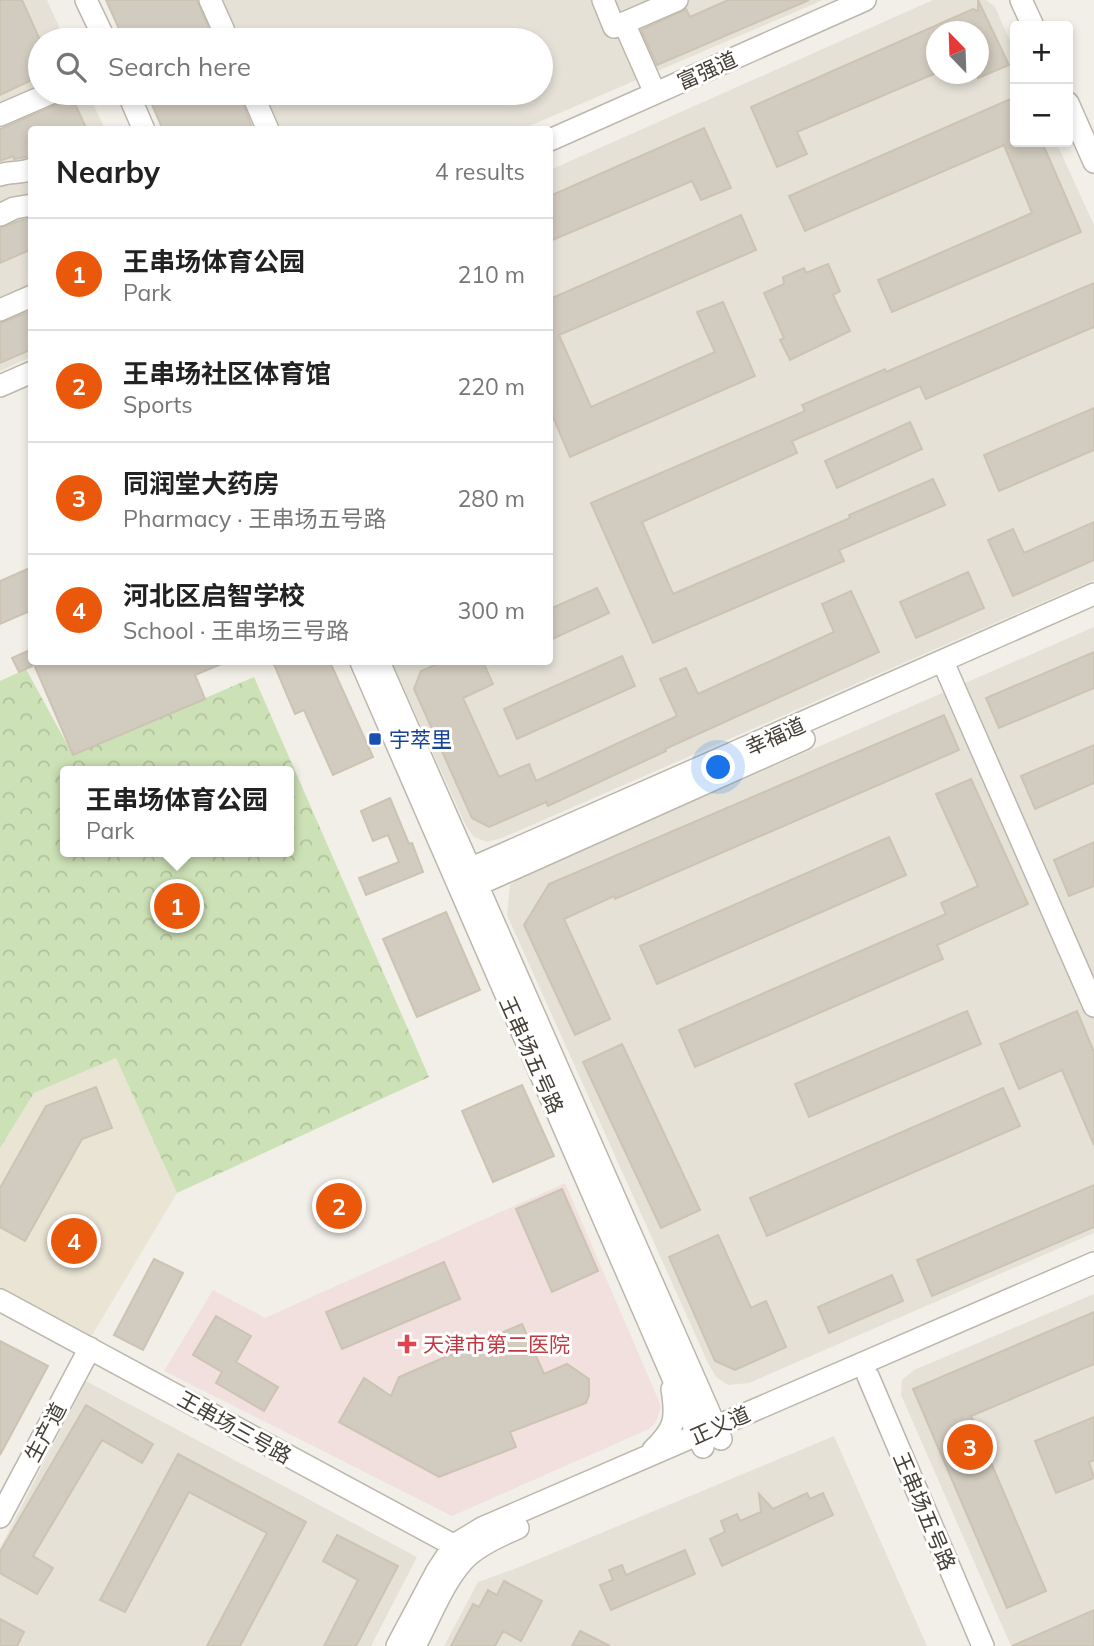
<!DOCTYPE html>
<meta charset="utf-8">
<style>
:root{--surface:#fff;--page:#f2f2f2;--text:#222;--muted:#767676;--line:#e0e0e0;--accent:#ea580c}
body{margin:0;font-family:Mulish,"Noto Sans SC",sans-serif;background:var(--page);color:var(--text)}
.controls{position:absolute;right:21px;top:21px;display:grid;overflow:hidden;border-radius:7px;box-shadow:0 4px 10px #0003}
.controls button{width:63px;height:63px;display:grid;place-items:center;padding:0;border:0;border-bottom:2px solid var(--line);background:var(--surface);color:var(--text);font:35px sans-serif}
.compass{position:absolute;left:926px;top:21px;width:63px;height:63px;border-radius:50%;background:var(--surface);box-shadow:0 4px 10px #0003;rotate:337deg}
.you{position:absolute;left:719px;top:768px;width:24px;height:24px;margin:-18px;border:5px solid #fff;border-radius:50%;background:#1a73e8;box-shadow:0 0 0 10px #1a73e833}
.badge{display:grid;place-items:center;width:46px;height:46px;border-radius:50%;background:var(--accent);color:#fff;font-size:23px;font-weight:700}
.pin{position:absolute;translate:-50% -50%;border:4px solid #fff;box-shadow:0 2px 7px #0006}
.popup{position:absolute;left:60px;top:766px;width:234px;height:91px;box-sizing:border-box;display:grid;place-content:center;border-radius:7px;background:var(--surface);filter:drop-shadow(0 2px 5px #0005);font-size:23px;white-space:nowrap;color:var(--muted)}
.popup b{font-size:26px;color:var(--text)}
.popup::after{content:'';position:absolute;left:50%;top:100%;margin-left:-14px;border:14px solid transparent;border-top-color:var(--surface)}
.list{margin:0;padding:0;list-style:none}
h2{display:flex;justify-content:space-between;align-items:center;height:91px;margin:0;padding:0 28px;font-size:30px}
h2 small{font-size:23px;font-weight:400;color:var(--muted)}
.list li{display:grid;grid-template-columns:46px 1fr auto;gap:21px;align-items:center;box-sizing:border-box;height:112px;padding:0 28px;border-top:2px solid var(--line)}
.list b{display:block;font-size:26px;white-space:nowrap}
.list p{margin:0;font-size:23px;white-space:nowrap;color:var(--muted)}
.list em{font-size:23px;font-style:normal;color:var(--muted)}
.icon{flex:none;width:38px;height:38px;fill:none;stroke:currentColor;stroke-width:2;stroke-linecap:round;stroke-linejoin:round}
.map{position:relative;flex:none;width:1094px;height:1646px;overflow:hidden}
.search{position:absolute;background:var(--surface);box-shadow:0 4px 10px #0003;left:28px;top:28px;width:525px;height:77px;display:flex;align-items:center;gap:18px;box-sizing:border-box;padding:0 24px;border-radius:38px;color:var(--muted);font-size:26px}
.panel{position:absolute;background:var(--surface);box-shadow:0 4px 10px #0003;left:28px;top:126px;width:525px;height:539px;border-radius:7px}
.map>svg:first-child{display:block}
.residential{fill:#e5e1d7;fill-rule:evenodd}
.education{fill:#e9e4d4}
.medical{fill:#f1e0dd}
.forest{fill:url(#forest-crowns);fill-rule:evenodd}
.building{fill:#d2cbbf;stroke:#ccc3b3;stroke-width:2}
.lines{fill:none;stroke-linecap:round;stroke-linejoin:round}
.minor-casing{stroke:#bcb7ac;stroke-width:24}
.minor{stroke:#fff;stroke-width:21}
.transit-dot{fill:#1a4fb4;stroke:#fff;stroke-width:2.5}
.health-dot{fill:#e0444e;stroke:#fff;stroke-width:2.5}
.labels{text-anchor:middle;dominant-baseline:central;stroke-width:6;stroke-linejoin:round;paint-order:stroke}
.street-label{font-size:21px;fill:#454038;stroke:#fff}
.transit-label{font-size:21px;fill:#164399;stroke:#fff;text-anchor:start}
.health-label{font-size:21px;fill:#be3a42;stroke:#fff;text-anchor:start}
</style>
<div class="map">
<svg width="1094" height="1646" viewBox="0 0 1094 1646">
<defs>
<pattern id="forest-crowns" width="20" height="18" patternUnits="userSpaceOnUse" patternTransform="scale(1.75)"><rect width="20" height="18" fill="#cde1b6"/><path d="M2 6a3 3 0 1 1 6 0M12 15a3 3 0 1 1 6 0" fill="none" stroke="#b1c29d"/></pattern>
</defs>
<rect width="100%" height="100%" fill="#f2efe8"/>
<!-- residential -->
<path class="residential" d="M0,0H47L65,40H40V93H88L105,129L32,130L31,357L0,371Z
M219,0H823L520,130L276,129L260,93H541V40H237Z
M933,0H986L995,7L1015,52V142H1056L1094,225V580L502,838L487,842L474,837L466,826L392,662H550V170ZM936,32H978V74H936Z
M1094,627V1233L749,1383L728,1385L716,1377L708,1363L507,915L510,885L528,873Z
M1094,1294V1646H1011L901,1395L902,1380L914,1370Z
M86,1381L417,1557L371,1646H0V1548Z
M834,1436L927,1646H444L478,1582L517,1568Z"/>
<!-- education -->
<path class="education" d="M116,1058L177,1193L91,1337L0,1289V1148L34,1093Z"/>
<!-- medical -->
<path class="medical" d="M565,1183L661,1406L656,1422L649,1429L452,1516L164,1371L213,1290L265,1318Z"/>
<!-- forest -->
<path class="forest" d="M26,669L73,755L254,677L429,1077L177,1193L116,1058L34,1093L0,1148V681ZM65,771H289V852H65Z"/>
<!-- building -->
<path class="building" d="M0,0H22L40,40V76L0,95Z
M106,0H197L214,40H124Z
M728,0H809L657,65L641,30L686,9L690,17Z
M978,0L1009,65L978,78V32H936V73L797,132L807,154L777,167L751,107L973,9L978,11Z
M147,93H239L253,130H163Z
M1015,97V142H1042L1081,232L892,312L878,280L1032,213L1004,145L805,231L789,196Z
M65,101L76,106L87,130H32V156L14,159L13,156L0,161V129Z
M704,128L731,188L701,200L692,181L550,241V196Z
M741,215L756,250L559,335L591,407L715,352L697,312L723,302L755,376L570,457L550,410V299Z
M32,218V249L0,263V228L18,221Z
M828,264L840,291L833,295L850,331L790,360L780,340L784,338L764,293L784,284L783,277L804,268L806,273Z
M1094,283V327L926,399L920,386L792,441L797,453L642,522L673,594L850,518L849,515L933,479L945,505L839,550L844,561L653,643L591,503L805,411L802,405L885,369L886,372Z
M32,311V349L0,363V323Z
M1094,408V450L999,491L984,455Z
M910,422L922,449L837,488L825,461Z
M1094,522V560L1013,596L988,540L1013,529L1024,553Z
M32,567V610L0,624V581Z
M968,572L984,608L916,638L900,602Z
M597,588L609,613L550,640V609Z
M851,591L879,652L665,749L666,751L548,806L546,802L489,827L472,818L414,689L421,671L442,662H483L493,684L463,698L499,777L529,764L536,781L677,716L660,679L686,668L698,694L834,632L822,604Z
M32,649V666L19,672L12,658Z
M1094,652V688L999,728L986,698Z
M622,656L635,686L517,739L504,709Z
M33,662H226L195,675L205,699L73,755Z
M273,662H330L373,757L333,775L304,710L295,714Z
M944,715L959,750L615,899L614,896L564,919L610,1019L575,1035L524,925L549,884Z
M1094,745V783L1035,809L1021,776Z
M971,779L1028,904L937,945L943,959L695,1067L679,1030L946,914L941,903L978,886L936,794Z
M390,798L409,844L412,843L423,872L366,895L359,878L399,862L388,835L373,841L361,811Z
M889,837L906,875L657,984L640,946Z
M1094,842V886L1069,896L1054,860Z
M446,912L480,990L417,1017L383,939Z
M967,1011L981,1044L809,1117L795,1084Z
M1077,1011L1094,1052V1145L1062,1070L1019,1089L1000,1044Z
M622,1044L700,1210L661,1228L583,1062Z
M522,1085L554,1156L493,1182L462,1111Z
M96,1087L112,1128L82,1139L25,1241L0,1227V1188L46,1106Z
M1003,1088L1020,1126L767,1236L750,1198Z
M1094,1185V1227L932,1296L917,1260Z
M562,1189L598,1271L552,1292L516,1209Z
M718,1235L751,1308L766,1301L786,1347L735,1370L715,1361L669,1257Z
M154,1259L183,1273L143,1350L114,1335Z
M444,1262L460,1299L342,1349L326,1312Z
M892,1275L903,1301L829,1333L818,1307Z
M1094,1312V1364L971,1416L1046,1591L1007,1608L913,1389Z
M216,1316L251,1336L236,1362L278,1387L264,1411L216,1383L222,1372L193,1355Z
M522,1324L544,1374L567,1364L589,1379V1395L586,1403L510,1432L516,1447L439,1477L339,1422L364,1378L391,1396L399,1377Z
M0,1341L48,1366L0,1455Z
M86,1405L153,1444L142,1463L102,1440L33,1556L53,1568L37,1594L0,1573V1552Z
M1094,1417V1460L1089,1462L1094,1478L1056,1493L1035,1441Z
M178,1454L306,1522L240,1646H207L267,1533L189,1492L125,1612L100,1600Z
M807,1493L810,1499L823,1493L833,1515L722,1566L710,1539L725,1532L721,1521L737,1514L740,1521L761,1512L759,1494L773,1509Z
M337,1535L398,1566L356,1646H324L358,1580L323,1561Z
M685,1550L695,1574L611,1610L600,1585L613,1580L609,1570L622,1565L626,1575Z
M504,1581L542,1601L521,1641L503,1631L495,1646H451L473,1604L479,1607L488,1590L497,1595Z
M1094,1610V1646H1012Z
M0,1619L24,1632L17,1646H0Z
M580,1631L610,1646H572Z"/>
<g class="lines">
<defs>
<path id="minor" d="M86,0L105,40
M210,0L228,40
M603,0L614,27L624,23
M1021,0L1033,26
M128,93L144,130
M252,93L268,130
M655,93L624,23L677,0
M1068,103L1094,162
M0,115L51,93
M550,140L865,0
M0,175C10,171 20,174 32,169
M0,215L14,208L32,205
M0,310L32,296
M0,386L32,372
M361,662L703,1447
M379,662L721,1439
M943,662L1094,1006
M458,874L1094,594
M466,890L804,739
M0,1300L466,1552
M868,1376L983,1646
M653,1450C675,1429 677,1419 672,1389
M0,1517L90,1348
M397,1646L437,1571L454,1545L482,1528L1094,1263
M415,1646C430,1618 446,1575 469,1555C483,1543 501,1535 518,1528"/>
</defs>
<!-- minor casing -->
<use href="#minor" class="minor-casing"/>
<!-- minor -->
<use href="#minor" class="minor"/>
</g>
<!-- markers -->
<rect class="transit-dot" x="368" y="732" width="14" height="14" rx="3.5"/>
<path class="health-dot" d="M403.5 1333.5h7v7h7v7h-7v7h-7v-7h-7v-7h7z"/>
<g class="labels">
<!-- street labels -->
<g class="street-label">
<text transform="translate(707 70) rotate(-24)">富强道</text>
<text transform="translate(775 736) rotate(-24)">幸福道</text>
<text transform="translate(532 1055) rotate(66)">王串场五号路</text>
<text transform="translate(720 1425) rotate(-24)">正义道</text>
<text transform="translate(235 1427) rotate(29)">王串场三号路</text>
<text transform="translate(45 1432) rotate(-62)">生产道</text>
<text transform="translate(925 1511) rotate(67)">王串场五号路</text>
</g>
<!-- transit labels -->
<g class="transit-label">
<text x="389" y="739">宇萃里</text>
</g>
<!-- health labels -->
<g class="health-label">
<text x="423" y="1344">天津市第二医院</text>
</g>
</g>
</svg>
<div class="controls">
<button>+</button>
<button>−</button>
</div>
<svg class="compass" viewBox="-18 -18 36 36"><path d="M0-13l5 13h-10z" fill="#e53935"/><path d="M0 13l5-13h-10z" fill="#767676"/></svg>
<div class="you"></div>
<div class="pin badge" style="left:177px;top:906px">1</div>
<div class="popup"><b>王串场体育公园</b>Park</div>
<div class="pin badge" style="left:339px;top:1206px">2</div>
<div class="pin badge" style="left:970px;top:1447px">3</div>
<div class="pin badge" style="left:74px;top:1241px">4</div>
<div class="search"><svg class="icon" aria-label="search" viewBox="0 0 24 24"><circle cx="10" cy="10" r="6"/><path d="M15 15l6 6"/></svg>Search here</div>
<section class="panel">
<h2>Nearby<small>4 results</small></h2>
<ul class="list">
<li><span class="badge">1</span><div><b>王串场体育公园</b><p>Park</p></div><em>210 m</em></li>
<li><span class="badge">2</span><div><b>王串场社区体育馆</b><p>Sports</p></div><em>220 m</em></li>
<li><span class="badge">3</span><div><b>同润堂大药房</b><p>Pharmacy · 王串场五号路</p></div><em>280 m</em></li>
<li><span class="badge">4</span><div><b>河北区启智学校</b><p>School · 王串场三号路</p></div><em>300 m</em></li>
</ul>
</section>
</div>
